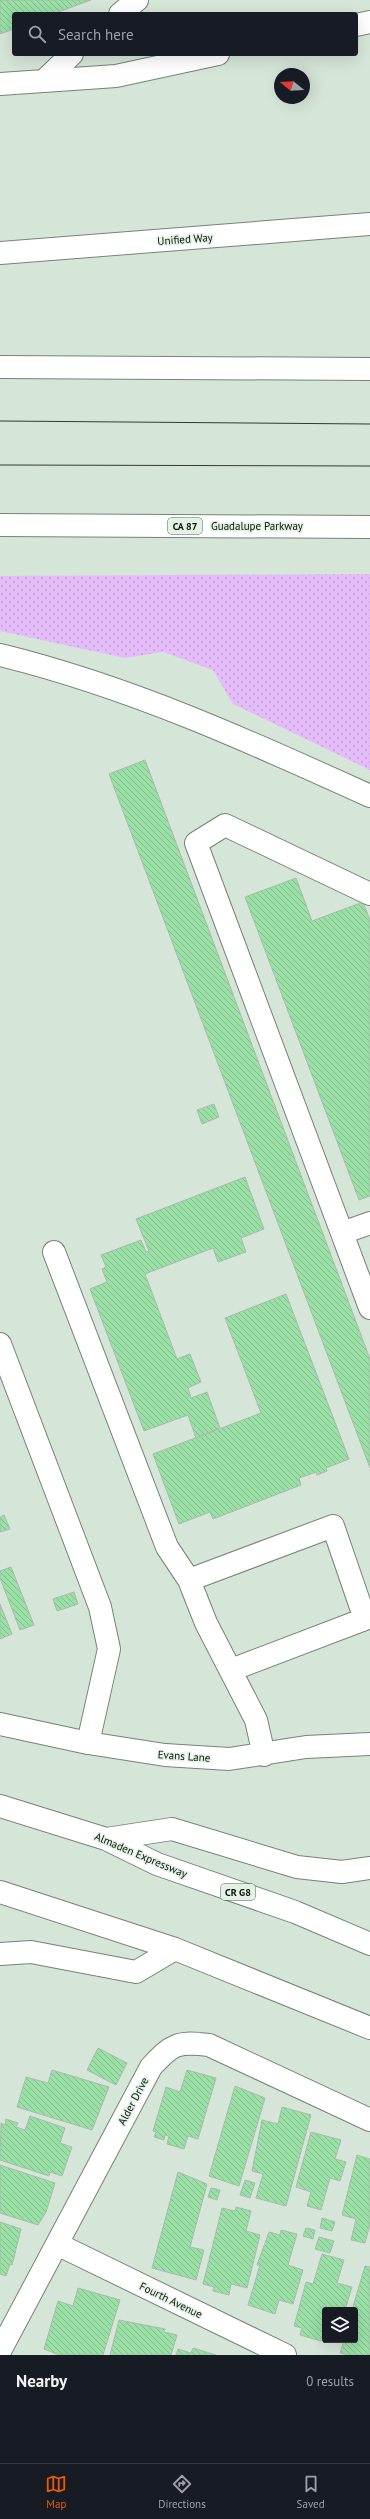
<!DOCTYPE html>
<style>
:root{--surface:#171b24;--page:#242831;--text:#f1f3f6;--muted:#9ea1a6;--line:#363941;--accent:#ea580c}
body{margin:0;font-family:"PT Sans",sans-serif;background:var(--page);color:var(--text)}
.controls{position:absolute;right:12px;bottom:12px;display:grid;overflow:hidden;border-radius:4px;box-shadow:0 4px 16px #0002}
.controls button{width:36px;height:36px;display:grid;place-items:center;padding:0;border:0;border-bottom:1px solid var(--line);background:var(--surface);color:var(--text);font:20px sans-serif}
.compass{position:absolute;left:274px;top:68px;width:36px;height:36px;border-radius:50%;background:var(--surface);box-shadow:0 4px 16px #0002;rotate:288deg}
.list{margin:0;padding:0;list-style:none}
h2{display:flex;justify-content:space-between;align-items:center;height:52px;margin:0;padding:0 16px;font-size:17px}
h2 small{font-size:13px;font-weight:400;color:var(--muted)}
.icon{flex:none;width:22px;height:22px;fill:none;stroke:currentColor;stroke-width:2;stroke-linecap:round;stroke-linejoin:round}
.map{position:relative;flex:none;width:370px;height:2355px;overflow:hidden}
.search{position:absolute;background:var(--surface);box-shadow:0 4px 16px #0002;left:12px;right:12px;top:12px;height:44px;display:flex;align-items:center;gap:10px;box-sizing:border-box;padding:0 14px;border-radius:4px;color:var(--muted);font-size:15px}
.sheet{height:108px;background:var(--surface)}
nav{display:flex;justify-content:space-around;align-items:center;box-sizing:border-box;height:56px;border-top:1px solid var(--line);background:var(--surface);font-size:11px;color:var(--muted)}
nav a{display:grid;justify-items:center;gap:2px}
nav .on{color:var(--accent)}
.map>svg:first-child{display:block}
.grass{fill:url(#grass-dots)}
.building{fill:url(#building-back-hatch);stroke:#abbaad}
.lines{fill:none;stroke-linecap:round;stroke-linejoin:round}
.minor-casing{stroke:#758477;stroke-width:24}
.major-casing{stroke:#758477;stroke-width:24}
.highway-casing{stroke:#758477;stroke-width:24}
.minor{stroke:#fff;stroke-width:22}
.major{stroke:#fff;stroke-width:22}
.highway{stroke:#fff;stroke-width:22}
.tram{stroke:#323933;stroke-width:1}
.labels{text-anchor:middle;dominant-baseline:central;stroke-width:3;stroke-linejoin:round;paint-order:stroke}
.shield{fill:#e2f2e5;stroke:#4c544d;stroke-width:1}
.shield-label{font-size:10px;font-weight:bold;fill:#0b100c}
.street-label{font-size:11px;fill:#0b100c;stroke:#e2f2e5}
</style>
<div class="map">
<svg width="370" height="2355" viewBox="0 0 370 2355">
<defs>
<pattern id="grass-dots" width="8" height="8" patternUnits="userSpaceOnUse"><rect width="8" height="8" fill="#e5bcfa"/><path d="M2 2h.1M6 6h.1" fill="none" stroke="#c3a1d5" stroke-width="1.8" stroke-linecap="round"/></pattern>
<pattern id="building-back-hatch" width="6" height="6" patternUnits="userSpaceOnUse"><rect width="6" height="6" fill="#99dfa6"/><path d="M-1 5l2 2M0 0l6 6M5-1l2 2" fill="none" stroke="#82be8e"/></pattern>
</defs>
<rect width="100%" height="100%" fill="#d5e5d7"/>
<!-- grass -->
<path class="grass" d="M370,574V770L233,704L213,670L163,652L125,658L0,631V576Z"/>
<!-- building -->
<path class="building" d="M0,0H91L53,14H14V29L0,34Z
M145,760L370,1359V1468L109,774Z
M296,878L312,921L363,902L370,920V1196L359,1200L245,897Z
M214,1104L219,1117L202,1124L197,1110Z
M245,1177L264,1229L241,1238L246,1252L218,1262L213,1248L145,1274L177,1359L190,1354L201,1382L188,1388L191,1398L207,1392L220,1428L196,1438L188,1415L144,1431L90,1289L107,1282L102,1269L106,1267L101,1255L141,1240L146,1252L149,1251L136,1219Z
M286,1294L349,1459L326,1468L327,1471L317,1475L316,1472L299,1478L301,1485L213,1519L210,1512L179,1524L153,1454L261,1413L225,1318Z
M4,1515L10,1529L0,1532V1517Z
M11,1567L34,1625L20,1630L0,1578V1571Z
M74,1592L78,1604L57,1611L53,1599Z
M0,1604L12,1634L0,1639Z
M98,2048L127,2063L116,2085L87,2070Z
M52,2070L109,2087L92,2130L17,2107L26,2077L48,2083Z
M187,2070L216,2078L198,2139L188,2136L184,2149L167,2144L169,2136L165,2135L164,2140L154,2137L156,2132L153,2131L166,2087L180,2092Z
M235,2086L265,2098L239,2186L209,2176Z
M282,2107L311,2115L286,2206L256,2198L263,2174L252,2171L262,2120L278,2124Z
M30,2116L65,2128L60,2143L72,2147L62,2176L50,2172L49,2176L0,2160L1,2123L5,2125L6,2119L18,2123L16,2127L25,2130Z
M311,2132L341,2140L335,2159L346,2162L340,2181L330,2178L321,2210L307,2206L311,2192L296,2187Z
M357,2155L370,2159V2224L365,2243L351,2240L356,2219L342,2215Z
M0,2165L55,2183L46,2212L38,2225L0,2213Z
M178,2172L207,2184L190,2247L204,2250L196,2280L152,2268Z
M245,2180L255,2183L250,2198L240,2195Z
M211,2188L220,2190L217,2200L208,2197Z
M236,2207L251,2211L246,2231L260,2235L247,2288L231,2284L229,2295L213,2291L214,2287L203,2284L222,2208L235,2211Z
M322,2218L335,2222L332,2231L320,2228Z
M0,2222L21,2229L12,2265L10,2264L6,2276L0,2274Z
M306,2228L315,2230L313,2239L303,2236Z
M281,2230L297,2234L288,2265L303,2270L293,2304L279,2300L275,2314L248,2305L260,2265H257L269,2232L280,2235Z
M319,2237L334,2241L330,2253L315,2249Z
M322,2254L344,2260L337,2283L352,2287L345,2310H325V2338L323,2337L321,2341L300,2335L302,2328L294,2326L306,2282L313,2284Z
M365,2266L370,2267V2355H348L340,2353L344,2340H355V2310H352Z
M78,2288L120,2300L103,2355H59L44,2349L58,2301L73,2306Z
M119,2320L165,2329L164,2332L177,2335L171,2355H110Z
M193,2348L216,2355H176L178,2349L191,2353Z"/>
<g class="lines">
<defs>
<path id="minor" d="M120,14L137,0
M356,25L370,22
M46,79L72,54
M0,84L116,76L218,54
M370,894L225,825L196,843L370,1308
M342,1233L370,1223
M54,1252L167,1547L189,1580
M0,1344L100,1607L109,1649L88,1743
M231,1670L365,1619L333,1526L189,1580L206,1623L256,1720L264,1755
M0,1724L88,1743L165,1755L229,1759L306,1747L370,1744
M57,2244L285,2355
M0,2351L151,2067C172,2044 178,2041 209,2045L370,2120"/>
<path id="major" d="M0,253L370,224
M0,1806L106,1839L157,1864L295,1912L370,1944
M106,1839L172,1829L297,1867L342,1872L370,1868
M0,1892L175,1949L370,2028
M0,1954L31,1952L136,1972L175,1949"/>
<path id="highway" d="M0,367L370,369
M0,525L370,527
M0,655C130,687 249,741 370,796"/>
</defs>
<!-- minor casing -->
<use href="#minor" class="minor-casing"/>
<!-- major casing -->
<use href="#major" class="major-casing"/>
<!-- highway casing -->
<use href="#highway" class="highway-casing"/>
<!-- minor -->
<use href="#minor" class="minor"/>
<!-- major -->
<use href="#major" class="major"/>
<!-- highway -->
<use href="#highway" class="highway"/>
<!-- tram -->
<path class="tram" d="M0,421L370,424
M0,465L370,466"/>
</g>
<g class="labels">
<!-- shield labels -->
<g class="shield">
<rect x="168" y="518" width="34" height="16" rx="3"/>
<rect x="221" y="1884" width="34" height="16" rx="3"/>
</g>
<g class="shield-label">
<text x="185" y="526">CA 87</text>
<text x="238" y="1892">CR G8</text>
</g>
<!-- street labels -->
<g class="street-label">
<text transform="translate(185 239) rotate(-4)">Unified Way</text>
<text x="257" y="526">Guadalupe Parkway</text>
<text transform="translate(184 1756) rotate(4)">Evans Lane</text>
<text transform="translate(141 1855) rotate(23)">Almaden Expressway</text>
<text transform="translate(133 2101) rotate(-62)">Alder Drive</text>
<text transform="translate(171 2300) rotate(26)">Fourth Avenue</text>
</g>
</g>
</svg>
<div class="controls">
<button><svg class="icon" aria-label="layers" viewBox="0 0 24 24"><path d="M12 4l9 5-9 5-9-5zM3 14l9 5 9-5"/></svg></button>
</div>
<svg class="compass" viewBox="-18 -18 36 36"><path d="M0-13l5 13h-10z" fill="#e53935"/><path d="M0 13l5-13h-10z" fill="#9ea1a6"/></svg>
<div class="search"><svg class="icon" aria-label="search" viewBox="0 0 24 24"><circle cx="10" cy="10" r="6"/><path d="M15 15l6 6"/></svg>Search here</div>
</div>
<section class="sheet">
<h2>Nearby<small>0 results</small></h2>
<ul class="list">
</ul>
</section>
<nav>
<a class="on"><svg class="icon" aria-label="map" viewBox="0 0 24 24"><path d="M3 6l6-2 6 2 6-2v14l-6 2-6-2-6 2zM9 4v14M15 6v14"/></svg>Map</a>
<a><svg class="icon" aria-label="directions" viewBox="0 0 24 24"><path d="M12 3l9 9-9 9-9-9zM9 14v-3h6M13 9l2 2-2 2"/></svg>Directions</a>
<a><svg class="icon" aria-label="saved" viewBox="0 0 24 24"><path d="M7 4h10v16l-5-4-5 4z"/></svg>Saved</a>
</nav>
